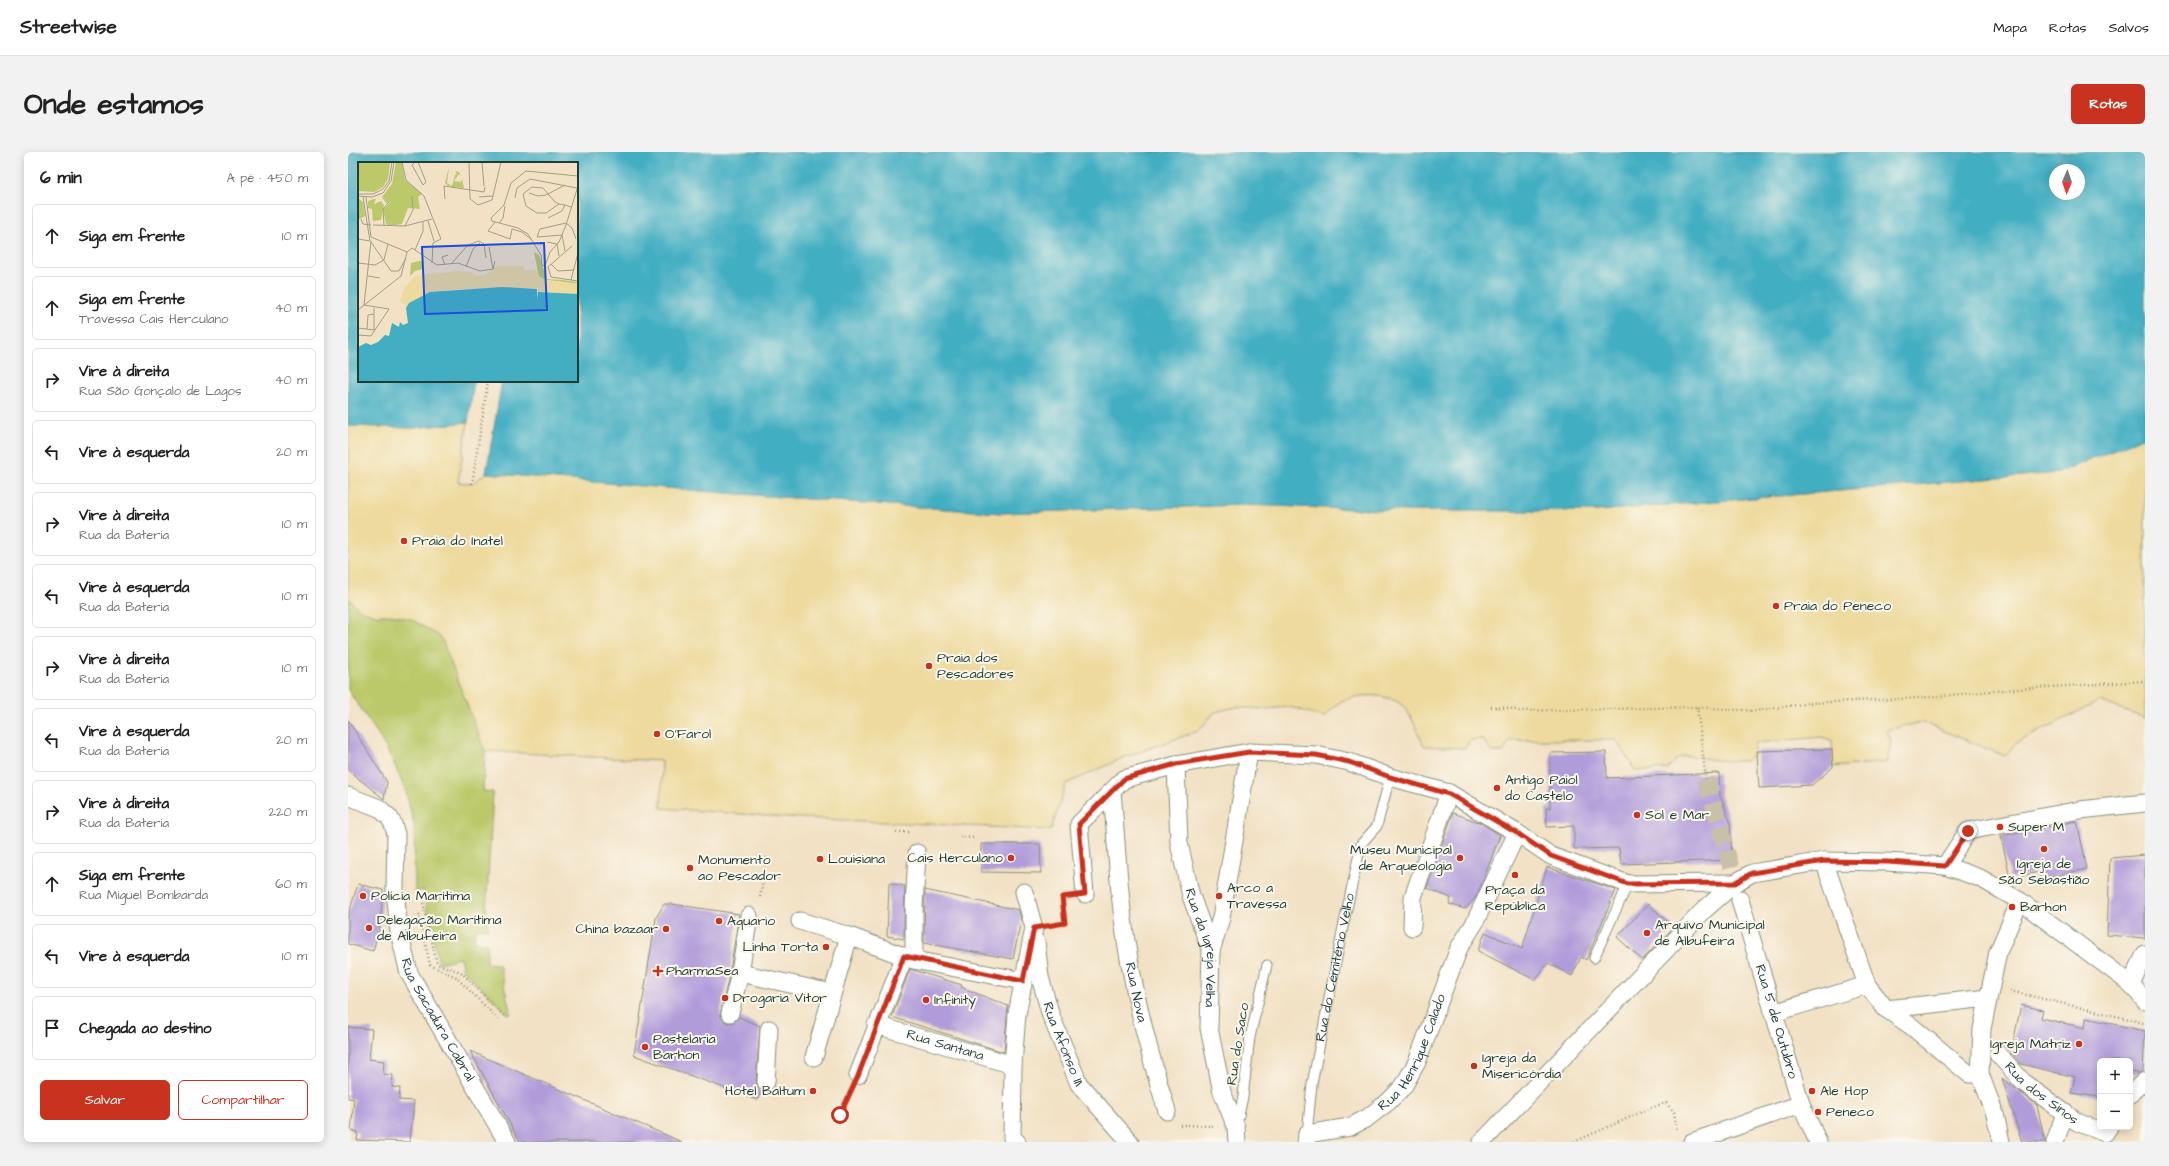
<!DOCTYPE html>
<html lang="pt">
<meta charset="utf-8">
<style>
:root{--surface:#fff;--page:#f2f2f2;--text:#222;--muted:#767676;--line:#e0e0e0;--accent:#c8321e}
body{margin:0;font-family:"Architects Daughter",sans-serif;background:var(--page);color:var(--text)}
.controls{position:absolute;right:12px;bottom:12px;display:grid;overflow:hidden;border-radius:6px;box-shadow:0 2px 10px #0003}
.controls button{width:36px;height:36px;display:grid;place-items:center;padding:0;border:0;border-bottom:1px solid var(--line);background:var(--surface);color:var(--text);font:20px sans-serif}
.compass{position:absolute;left:1701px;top:12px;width:36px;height:36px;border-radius:50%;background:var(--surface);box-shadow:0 2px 10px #0003;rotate:182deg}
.stop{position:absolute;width:12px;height:12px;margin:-9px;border:3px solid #c8321e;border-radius:50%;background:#fff}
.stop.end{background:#c8321e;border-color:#fff;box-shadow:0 1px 4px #0008}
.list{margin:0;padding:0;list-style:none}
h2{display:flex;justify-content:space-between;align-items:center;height:52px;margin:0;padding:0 16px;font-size:17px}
h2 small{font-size:13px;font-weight:400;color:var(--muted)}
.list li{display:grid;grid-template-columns:26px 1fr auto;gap:12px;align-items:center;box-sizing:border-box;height:64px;margin:0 8px 8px;padding:0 8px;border:1px solid var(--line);border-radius:6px}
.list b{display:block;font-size:15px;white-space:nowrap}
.list p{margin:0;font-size:13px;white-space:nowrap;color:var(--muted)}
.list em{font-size:13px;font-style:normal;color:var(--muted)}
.actions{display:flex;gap:8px;padding:12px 16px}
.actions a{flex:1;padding:9px 0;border:1px solid var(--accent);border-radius:6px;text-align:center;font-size:14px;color:var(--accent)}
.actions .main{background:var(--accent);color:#fff}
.icon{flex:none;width:22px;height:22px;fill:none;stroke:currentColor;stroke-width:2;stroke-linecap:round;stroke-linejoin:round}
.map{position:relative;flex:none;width:1797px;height:990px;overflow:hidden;border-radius:6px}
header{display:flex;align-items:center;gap:24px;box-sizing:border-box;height:56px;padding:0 20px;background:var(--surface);border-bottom:1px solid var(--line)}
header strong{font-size:19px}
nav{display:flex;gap:22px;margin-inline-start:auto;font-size:14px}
.intro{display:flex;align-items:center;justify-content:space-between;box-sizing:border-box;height:96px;padding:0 24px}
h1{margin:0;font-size:28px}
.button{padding:10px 18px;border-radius:6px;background:var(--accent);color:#fff;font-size:14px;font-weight:700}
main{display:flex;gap:24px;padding:0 24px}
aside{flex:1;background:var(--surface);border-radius:6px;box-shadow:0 2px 10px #0003}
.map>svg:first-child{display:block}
.green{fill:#bbc96a;stroke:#6d834f}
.sand{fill:#eeda9e;stroke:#868c69}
.water{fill:#43aec2;stroke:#31767b;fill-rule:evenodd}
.building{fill:#b19cda}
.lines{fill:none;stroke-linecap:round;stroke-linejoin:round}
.street-tunnel{stroke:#c8c0a7;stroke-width:17;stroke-dasharray:17 8;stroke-linecap:butt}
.lane-casing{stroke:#888f7c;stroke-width:11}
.street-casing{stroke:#888f7c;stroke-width:19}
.path{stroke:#888f7c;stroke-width:2.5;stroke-dasharray:1 3;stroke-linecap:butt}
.lane{stroke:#fff;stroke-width:9}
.street{stroke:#fff;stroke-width:17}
.route{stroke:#c8321e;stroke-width:5}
.poi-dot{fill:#c8321e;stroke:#fbf7ec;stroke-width:1.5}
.labels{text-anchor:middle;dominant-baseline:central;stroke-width:4;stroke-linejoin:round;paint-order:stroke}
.poi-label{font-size:14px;fill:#1f3d34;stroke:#fbf7ec;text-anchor:start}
.street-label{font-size:14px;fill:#1f3d34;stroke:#fbf7ec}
.inset-road{fill:none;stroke:#9e9f8a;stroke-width:1}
.view{fill:#1d4ed8;fill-opacity:0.15;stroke:#1d4ed8;stroke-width:2}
.inset-edge{fill:none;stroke:#1f3d34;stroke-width:2}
</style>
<header>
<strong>Streetwise</strong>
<nav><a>Mapa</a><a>Rotas</a><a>Salvos</a></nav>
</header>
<div class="intro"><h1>Onde estamos</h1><a class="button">Rotas</a></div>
<main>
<aside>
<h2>6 min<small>A pé · 450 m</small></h2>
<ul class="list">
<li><svg class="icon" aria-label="ahead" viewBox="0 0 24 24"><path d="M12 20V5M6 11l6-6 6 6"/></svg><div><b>Siga em frente</b></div><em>10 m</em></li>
<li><svg class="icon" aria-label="ahead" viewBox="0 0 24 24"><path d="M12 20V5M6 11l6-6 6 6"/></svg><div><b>Siga em frente</b><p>Travessa Cais Herculano</p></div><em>40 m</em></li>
<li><svg class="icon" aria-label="right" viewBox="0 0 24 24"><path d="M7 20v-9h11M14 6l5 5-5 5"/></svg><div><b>Vire à direita</b><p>Rua São Gonçalo de Lagos</p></div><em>40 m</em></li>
<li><svg class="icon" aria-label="left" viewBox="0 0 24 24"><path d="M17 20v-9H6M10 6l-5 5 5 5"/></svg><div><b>Vire à esquerda</b></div><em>20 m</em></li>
<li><svg class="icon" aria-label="right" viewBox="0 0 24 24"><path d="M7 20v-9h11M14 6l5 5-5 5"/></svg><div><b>Vire à direita</b><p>Rua da Bateria</p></div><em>10 m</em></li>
<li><svg class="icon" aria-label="left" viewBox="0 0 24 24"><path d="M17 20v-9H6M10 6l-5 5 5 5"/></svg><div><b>Vire à esquerda</b><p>Rua da Bateria</p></div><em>10 m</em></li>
<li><svg class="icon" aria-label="right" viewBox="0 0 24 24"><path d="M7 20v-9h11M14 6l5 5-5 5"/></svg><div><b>Vire à direita</b><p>Rua da Bateria</p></div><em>10 m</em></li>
<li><svg class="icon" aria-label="left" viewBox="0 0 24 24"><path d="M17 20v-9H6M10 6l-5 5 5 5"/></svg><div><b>Vire à esquerda</b><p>Rua da Bateria</p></div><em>20 m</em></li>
<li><svg class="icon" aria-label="right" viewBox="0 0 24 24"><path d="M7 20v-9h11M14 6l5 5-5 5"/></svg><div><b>Vire à direita</b><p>Rua da Bateria</p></div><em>220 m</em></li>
<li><svg class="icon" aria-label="ahead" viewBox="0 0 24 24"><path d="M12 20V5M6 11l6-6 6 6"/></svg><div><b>Siga em frente</b><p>Rua Miguel Bombarda</p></div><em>60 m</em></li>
<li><svg class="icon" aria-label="left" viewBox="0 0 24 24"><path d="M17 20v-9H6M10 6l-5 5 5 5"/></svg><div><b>Vire à esquerda</b></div><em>10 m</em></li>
<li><svg class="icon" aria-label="arrive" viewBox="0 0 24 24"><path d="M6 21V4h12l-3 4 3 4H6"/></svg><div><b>Chegada ao destino</b></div></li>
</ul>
<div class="actions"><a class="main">Salvar</a><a>Compartilhar</a></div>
</aside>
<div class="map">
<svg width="1797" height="990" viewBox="0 0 1797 990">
<rect width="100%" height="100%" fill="#fbf7ec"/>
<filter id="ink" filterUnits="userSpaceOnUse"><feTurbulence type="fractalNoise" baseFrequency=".025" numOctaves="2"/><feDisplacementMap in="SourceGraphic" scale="8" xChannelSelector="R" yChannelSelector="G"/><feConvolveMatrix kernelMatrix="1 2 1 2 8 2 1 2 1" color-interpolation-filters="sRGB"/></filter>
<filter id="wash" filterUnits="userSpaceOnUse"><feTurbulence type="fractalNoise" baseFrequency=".012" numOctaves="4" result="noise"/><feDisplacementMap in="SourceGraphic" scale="16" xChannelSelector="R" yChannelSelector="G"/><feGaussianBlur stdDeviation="0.9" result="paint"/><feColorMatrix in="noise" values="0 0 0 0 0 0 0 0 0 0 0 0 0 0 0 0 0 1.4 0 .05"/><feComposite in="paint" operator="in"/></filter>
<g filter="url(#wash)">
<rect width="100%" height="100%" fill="#f2e1c4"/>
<!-- green -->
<path class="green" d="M0,446L12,458L28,463H44L63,467L93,485L137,599L135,639L145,640L138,761L140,777H127L126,790L139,791V811L151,812L163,862H160L115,818L112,806L91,811L75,738L67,740L66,672L58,640L45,609L30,582L0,538Z"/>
<!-- sand -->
<path class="sand" d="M120,270L110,330L124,332L138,321L378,341L653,361L895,353L1062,359H1248L1710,321L1797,285V566L1752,549L1668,591L1657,604L1574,570L1539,578L1543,589L1539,610L1485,615L1484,588L1473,585L1407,591L1405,604L1398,609C1388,609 1377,609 1367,608C1345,606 1335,596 1319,617L1287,619L1277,601L1267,588H1163L1155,600H1144L1134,587L1122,588L1117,596L1076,594C1071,584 1064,564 1057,556C1043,540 1009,541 992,550C986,554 981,560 976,565L943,555L916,557L889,555L867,560L850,579L777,605L718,632L703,678L433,665L313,656L314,609L137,599L93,485L63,467L44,463H28L12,458L0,446V274L66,276Z"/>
<!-- water -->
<path class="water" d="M0,0H1797V285L1710,321L1248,359H1062L895,353L653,361L378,341L138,321L154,229H229V11H11V229H126L120,270L66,276L0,274ZM1707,18H1731V42H1707Z"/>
<g id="blocks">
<!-- building -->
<path class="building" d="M0,568L39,630L36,647L0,618Z
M1484,597L1485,615L1464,633L1411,636L1409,599Z
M1258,600L1259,626L1371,621L1372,644L1382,669L1384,708L1273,712L1271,696L1226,697V674L1199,675L1198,656H1202V601Z
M1105,661L1133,671L1152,683L1136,726L1128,745L1117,757L1101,752L1103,746L1079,736Z
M1729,669L1739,717L1693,727L1691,720L1662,726L1653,684Z
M633,692H692L693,721L633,720Z
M1797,703V786L1759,783L1762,706Z
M1199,715L1268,738L1238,808L1233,805L1224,824L1200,811L1187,828L1130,799L1137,780L1174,797Z
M541,731L557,734L556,787L539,784Z
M10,732L35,738L32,774L25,799L0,792V764Z
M577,738L671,758L673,768L665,807L576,791Z
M316,752H324L391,762L382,819L372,863L379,871L385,870L391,865L412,874L408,929L409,935L414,939L409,948L286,903L308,766Z
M1300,752L1326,775L1294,808L1269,785Z
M562,817L614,833L613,835L660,854L656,900L544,865Z
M1673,853L1695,858L1693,866L1737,876L1738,866L1797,879L1795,919L1791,921L1782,920V909H1752V945L1723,941L1727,925L1673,912L1663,901Z
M0,875L24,877L21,907L36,909L35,922L45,923L44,935L52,936L51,948L66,949L62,990L9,988L10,980L3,979L6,947L0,946Z
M122,899L152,912L334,990H172Z
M1654,926L1689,953L1697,990H1674Z"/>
</g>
</g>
<g filter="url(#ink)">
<use href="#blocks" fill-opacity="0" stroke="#888f7c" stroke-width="1"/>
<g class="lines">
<!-- street-tunnel -->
<path class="street-tunnel" d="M1358,627L1391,744"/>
<defs>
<g id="lane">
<path d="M1246,806L1280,732"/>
<path d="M889,972L895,945L902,885L919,813"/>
<path id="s1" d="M959,982L964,932L994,780L1013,692L1029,674L1042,625"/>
</g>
<g id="street">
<path id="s2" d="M828,613L831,691L843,744L863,799L861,876L874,940L888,975L889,990"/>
<path id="s3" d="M764,639C769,697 771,755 782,812C791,862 804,911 819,959"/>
<path id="s4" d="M0,644L31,656L41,665L45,672L48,682L47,737L51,780L61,821L159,990"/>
<path d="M1597,714L1620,679L1732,658L1797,651"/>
<path d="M737,742L731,672L776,627L828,613L901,600L968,603L1001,610L1042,625L1101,641L1169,681L1203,704L1280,732L1387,731"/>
<path id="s5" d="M1392,748L1453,952L1470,990"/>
<path d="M452,769L501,784L566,808L675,829"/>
<path d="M1064,775L1065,745L1101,641"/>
<path id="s6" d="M688,790L692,825L703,864L731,932L782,990"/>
<path d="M863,799L873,766L901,600"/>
<path d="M566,808V756L569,701"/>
<path d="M392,821L484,841"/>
<path d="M1783,832L1797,802"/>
<path d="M1519,833L1538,857L1563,874L1621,922H1632"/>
<path d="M1538,857L1640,846"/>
<path d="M382,861L392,821L401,764"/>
<path d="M1425,861L1519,833L1476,709"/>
<path id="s7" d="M528,873L665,913"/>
<path id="s8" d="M1650,902L1676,931L1717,961L1729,970L1757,981L1761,975"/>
<path d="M466,905L501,784"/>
<path d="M510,923L556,805"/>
<path d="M418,930L421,877"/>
<path d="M1782,942L1797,929"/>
<path d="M669,990L664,986L665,913L669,862L686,776L676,740"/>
<path id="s9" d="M958,990L959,982L1002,975L1019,966L1040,950L1055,935L1069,910L1111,796L1126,772L1169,681"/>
<path d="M1134,990L1356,758L1387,731L1404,721L1476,709L1539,710L1597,714L1632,726L1672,749L1783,832L1797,849"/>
<path d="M1344,990L1453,952"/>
<path d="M1653,990L1647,962L1632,922L1634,877L1650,800L1672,749"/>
<path d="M1707,990L1717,961"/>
</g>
</defs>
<!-- lane casing -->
<use href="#lane" class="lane-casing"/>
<!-- street casing -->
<use href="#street" class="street-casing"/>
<!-- path -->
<path class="path" d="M124,332L140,229
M1143,555L1161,556L1171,559L1349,555L1406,559L1462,551L1572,546L1655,538L1797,529
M1349,555L1358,627
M548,680H562
M612,685L628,686
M416,722L419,703
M412,745L416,722L423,724
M75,751L89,812L113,820L157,865
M71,762L82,813L108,825L152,869
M704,773L717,771L714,745H718
M1662,839L1785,868L1797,872
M492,963L502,940
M832,973L867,974
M1226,990L1305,955L1318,951L1326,960L1329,978"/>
<!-- lane -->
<use href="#lane" class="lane"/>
<!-- street -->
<use href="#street" class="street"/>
</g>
</g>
<g class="lines" filter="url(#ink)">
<!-- route -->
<path class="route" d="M492,963L510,924L556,804L675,829L686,776L717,771L714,745L737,742L731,672L776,627L828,612L901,600L968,603L1001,610L1042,625L1101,642L1169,681L1203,704L1280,732L1387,731L1404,721L1476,709L1540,710L1597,714L1620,679"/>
</g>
<!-- markers -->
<g class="poi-dot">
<circle cx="56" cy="389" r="4"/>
<circle cx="1428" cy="454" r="4"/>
<circle cx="581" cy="514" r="4"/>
<circle cx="309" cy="582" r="4"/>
<circle cx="1149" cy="636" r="4"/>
<circle cx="1289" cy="663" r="4"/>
<circle cx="1652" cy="675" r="4"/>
<circle cx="1696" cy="697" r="4"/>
<circle cx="663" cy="706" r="4"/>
<circle cx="1112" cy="706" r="4"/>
<circle cx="472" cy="707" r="4"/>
<circle cx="342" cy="716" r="4"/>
<circle cx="1167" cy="723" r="4"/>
<circle cx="15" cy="744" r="4"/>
<circle cx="871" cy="744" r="4"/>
<circle cx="1664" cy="755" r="4"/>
<circle cx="371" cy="769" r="4"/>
<circle cx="21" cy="776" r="4"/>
<circle cx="318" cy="777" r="4"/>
<circle cx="1299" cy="781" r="4"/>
<circle cx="478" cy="795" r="4"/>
<path d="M308 813h4v4h4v4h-4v4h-4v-4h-4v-4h4z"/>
<circle cx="377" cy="846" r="4"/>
<circle cx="578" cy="848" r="4"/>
<circle cx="1731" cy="892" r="4"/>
<circle cx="297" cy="895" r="4"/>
<circle cx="1126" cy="914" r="4"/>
<circle cx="465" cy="939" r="4"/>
<circle cx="1464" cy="939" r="4"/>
<circle cx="1470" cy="960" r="4"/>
</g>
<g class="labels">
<!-- poi labels -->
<g class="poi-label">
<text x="64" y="389">Praia do Inatel</text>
<text x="1436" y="454">Praia do Peneco</text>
<text x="589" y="506">Praia dos<tspan x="589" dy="16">Pescadores</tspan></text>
<text x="317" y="582">O’Farol</text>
<text x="1157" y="628">Antigo Paiol<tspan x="1157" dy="16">do Castelo</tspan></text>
<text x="1297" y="663">Sol e Mar</text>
<text x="1660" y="675">Super M</text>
<text x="1104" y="698" text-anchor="end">Museu Municipal<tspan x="1104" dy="16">de Arqueologia</tspan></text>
<text x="655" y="706" text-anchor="end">Cais Herculano</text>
<text x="480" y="707">Louisiana</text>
<text x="350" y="708">Monumento<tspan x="350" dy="16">ao Pescador</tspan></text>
<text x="1696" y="712" text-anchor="middle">Igreja de<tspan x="1696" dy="16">São Sebastião</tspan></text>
<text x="879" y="736">Arco a<tspan x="879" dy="16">Travessa</tspan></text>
<text x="1167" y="738" text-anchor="middle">Praça da<tspan x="1167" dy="16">República</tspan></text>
<text x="23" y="744">Polícia Marítima</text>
<text x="1672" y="755">Barhon</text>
<text x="29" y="768">Delegação Marítima<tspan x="29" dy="16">de Albufeira</tspan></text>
<text x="379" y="769">Aquario</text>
<text x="1307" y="773">Arquivo Municipal<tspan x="1307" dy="16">de Albufeira</tspan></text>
<text x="310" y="777" text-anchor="end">China bazaar</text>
<text x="470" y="795" text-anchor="end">Linha Torta</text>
<text x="318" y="819">PharmaSea</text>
<text x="385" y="846">Drogaria Vitor</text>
<text x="586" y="848">Infinity</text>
<text x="305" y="887">Pastelaria<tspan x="305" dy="16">Barhon</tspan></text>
<text x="1723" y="892" text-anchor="end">Igreja Matriz</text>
<text x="1134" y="906">Igreja da<tspan x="1134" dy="16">Misericórdia</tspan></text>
<text x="457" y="939" text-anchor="end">Hotel Baltum</text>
<text x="1472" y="939">Ale Hop</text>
<text x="1478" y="960">Peneco</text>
</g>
<!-- street labels -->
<g class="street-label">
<text stroke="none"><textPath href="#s2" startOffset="186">Rua da Igreja Velha</textPath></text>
<text stroke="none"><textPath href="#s1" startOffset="169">Rua do Cemitério Velho</textPath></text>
<text stroke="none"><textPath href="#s3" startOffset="203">Rua Nova</textPath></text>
<text stroke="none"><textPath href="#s4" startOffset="260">Rua Sacadura Cabral</textPath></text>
<text stroke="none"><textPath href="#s5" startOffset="127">Rua 5 de Outubro</textPath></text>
<text stroke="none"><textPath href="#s6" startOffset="106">Rua Afonso III</textPath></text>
<text transform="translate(890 892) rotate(-81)">Rua do Saco</text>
<text stroke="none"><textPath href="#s7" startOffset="72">Rua Santana</textPath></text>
<text stroke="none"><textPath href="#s9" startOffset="153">Rua Henrique Calado</textPath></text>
<text stroke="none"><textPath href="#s8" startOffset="59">Rua dos Sinos</textPath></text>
</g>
</g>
<!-- overview -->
<g transform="translate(10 10)">
<rect width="220" height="220" fill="#f2e1c4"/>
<path d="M0,0H32L30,17L25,25L16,30L0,29ZM38,0H44L47,18L64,32L60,35L62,47L50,46L44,62L31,64L28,62L25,47L33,40L28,41L24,35L34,22ZM91,5L89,21L94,24L97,13L99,12L97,9L101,10L103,14L101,12L96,19L103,20L104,17L106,26L94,25L89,23L87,21ZM0,36L5,40L7,54L0,58ZM16,37H18L16,42L23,39L26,43L23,58L15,59L14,47L10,46V39ZM176,90L181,93L189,117L205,118L219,120H220L216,122L214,121L188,118L181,115ZM61,99H64L65,107L57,109L52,114L53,101Z" fill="#bbc96a"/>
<path d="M139,104H166V108H178L183,117L220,122V132L180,130V126L103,127L72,130L48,144L42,139L47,125L57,114L100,109L114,110L117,114L127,113Z" fill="#eeda9e"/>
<path d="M144,125L179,127V139L180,130L220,132V220H0V185L8,181L13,183L20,180L27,173L31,174L34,161L41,165L42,160L45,163L50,161L48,146L51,141L72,130Z" fill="#43aec2"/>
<path class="inset-road" d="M44,0L48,18L66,34L83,77L75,81L74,101M57,0L54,3L65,23L68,20L60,0M111,0L112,37L120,43L134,38L143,0M124,0L126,24M171,31L180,34L188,33L207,23M0,32H15L25,27L31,19L34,0M0,34L14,35L25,31L33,19L36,0M5,35L12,79M8,35L13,75M121,35L135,34M157,36L159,26L172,17L219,26M87,37L86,24L126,30L127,25M201,42L188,51H179L168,44L165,32L174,25L185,26L197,40L201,42L207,43L213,45M190,56L204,49L207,43M3,57L5,62L13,63M70,59L76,79M137,60L130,69L152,77L154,67L164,70L174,78M141,61L145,56L147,44M208,61L214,66L218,77M15,63L47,64L74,57M26,64L25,47L31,40L29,42M47,64L55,48L54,34M13,75L49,90M0,77L12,79M13,80L33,109H41L48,96M189,80L199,82L201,94M131,85L135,107M57,88L65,69V60M207,89L204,73L179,75L182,67L208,61M49,90L54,86L79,103L100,101L122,109L135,107L137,99M0,101L17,103L26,98L30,82M94,101L110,83L121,79L126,82L128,96M193,102L200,109L216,108M87,103L84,95L90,93M187,104L184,103L183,93L170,72L160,66L134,59L133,56L146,43L153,21L168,9L220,14M187,104L192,90L201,80L208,63L220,24M108,105L115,87L122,81M190,105L193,115L220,119M190,105L214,84M10,114L22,116M213,118L220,91M6,143L13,79M0,148L43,114L49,90M0,166L16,168V146M9,167L10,153L16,152M0,173L13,174L31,147L6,143"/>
<path class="view" d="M186,81L189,148L67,152L64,85Z"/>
<rect width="220" height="220" class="inset-edge"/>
</g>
</svg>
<div class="controls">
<button>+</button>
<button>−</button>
</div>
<svg class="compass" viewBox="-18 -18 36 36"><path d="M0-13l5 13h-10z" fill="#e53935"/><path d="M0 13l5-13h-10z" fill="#767676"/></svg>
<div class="stop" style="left:492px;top:963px"></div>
<div class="stop end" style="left:1620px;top:679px"></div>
</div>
</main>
